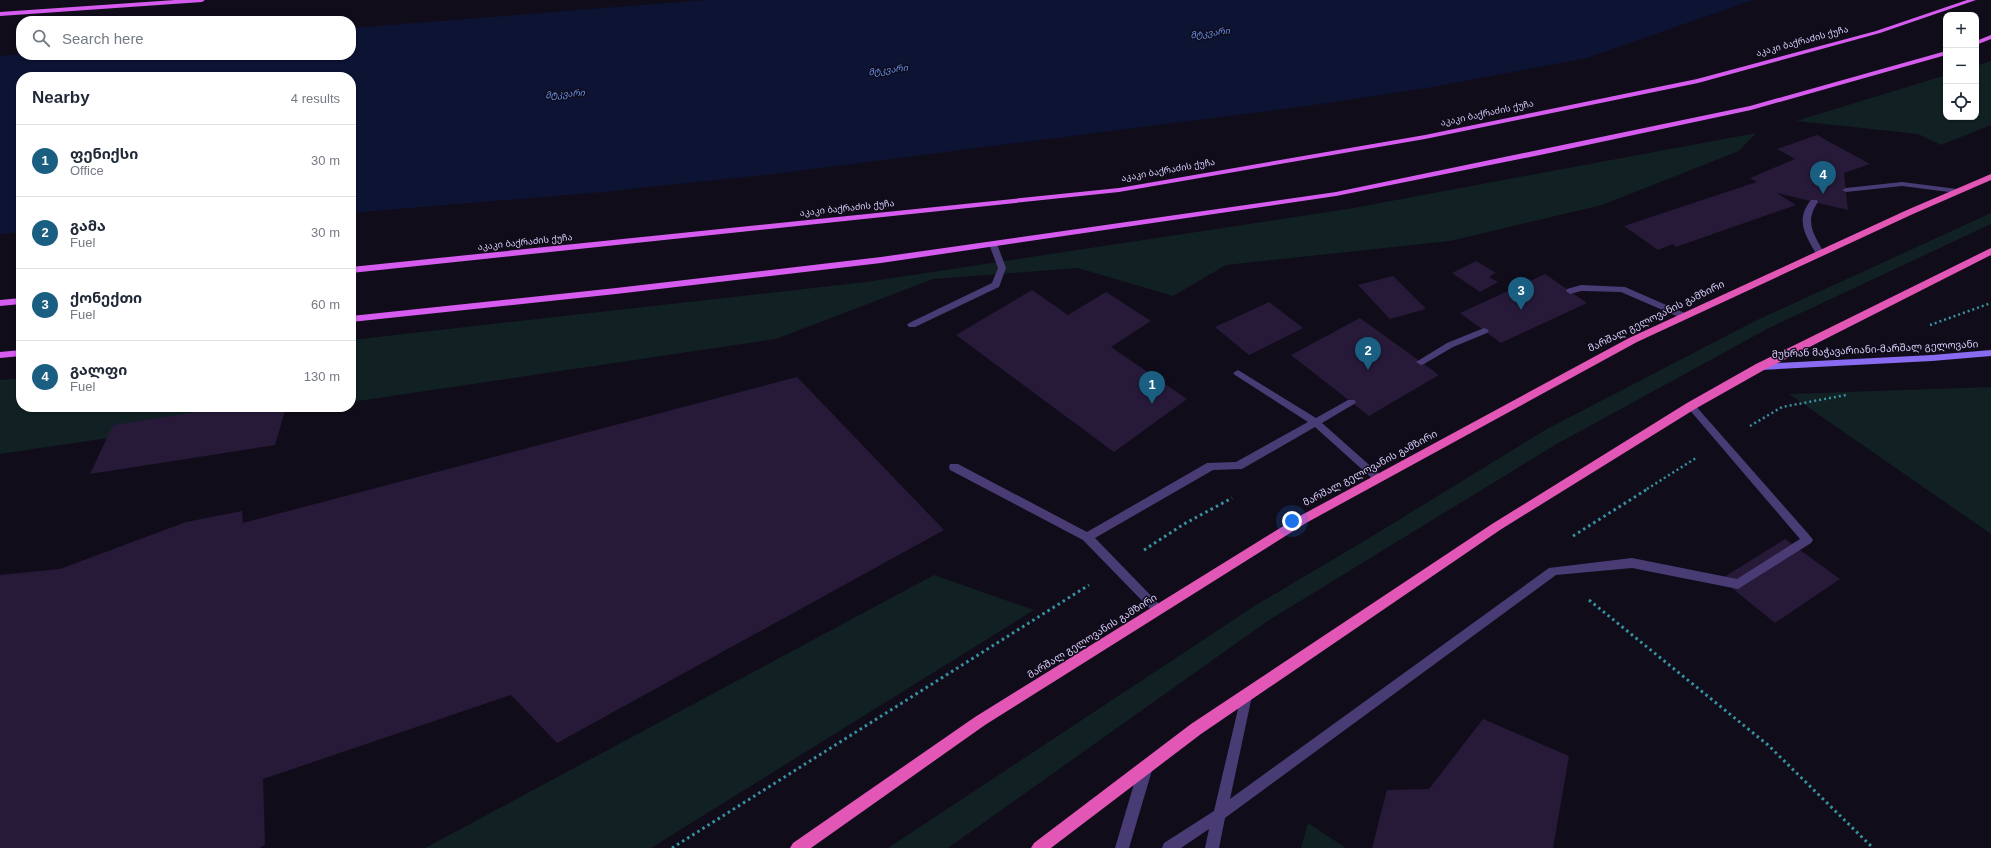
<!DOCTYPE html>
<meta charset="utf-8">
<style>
:root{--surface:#fff;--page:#f2f2f3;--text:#1f2937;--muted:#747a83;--line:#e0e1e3;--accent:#1a5f81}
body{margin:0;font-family:Arial,"Noto Sans Georgian",sans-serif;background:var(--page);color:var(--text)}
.controls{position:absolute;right:12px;top:12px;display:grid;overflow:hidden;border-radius:8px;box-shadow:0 1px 3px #0004}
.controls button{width:36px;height:36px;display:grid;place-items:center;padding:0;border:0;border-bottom:1px solid var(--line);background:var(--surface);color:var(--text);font:20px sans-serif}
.you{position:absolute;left:1292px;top:521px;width:14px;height:14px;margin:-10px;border:3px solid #fff;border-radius:50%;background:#1a73e8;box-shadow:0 0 0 6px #1a73e833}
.badge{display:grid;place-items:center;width:26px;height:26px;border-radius:50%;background:var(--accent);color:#fff;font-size:13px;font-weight:700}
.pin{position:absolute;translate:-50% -33px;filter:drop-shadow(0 1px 2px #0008)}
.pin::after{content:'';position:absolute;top:21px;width:14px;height:12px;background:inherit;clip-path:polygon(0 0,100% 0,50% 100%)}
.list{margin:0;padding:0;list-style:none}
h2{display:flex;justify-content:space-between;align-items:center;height:52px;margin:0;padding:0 16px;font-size:17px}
h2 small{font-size:13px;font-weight:400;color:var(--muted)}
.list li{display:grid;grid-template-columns:26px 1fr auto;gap:12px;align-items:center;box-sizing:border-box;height:72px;padding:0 16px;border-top:1px solid var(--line)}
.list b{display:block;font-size:15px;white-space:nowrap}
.list p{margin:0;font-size:13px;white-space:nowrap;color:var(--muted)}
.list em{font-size:13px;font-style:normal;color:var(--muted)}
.icon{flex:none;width:22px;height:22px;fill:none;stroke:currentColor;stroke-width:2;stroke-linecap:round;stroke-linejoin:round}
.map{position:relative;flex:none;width:1991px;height:848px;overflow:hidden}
.search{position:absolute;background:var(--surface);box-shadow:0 1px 3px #0004;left:16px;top:16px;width:340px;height:44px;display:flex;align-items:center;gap:10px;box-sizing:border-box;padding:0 14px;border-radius:16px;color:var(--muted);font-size:15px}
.panel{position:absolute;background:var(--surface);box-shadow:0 1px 3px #0004;left:16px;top:72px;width:340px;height:340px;border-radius:16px}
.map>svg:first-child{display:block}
.green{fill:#102023}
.water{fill:#0c1333}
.building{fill:#271a39}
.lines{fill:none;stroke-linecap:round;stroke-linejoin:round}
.path-far1{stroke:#3793a1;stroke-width:2.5;stroke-dasharray:2 3;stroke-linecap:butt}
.path{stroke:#3793a1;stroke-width:3;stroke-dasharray:2.5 3.5;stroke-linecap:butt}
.service{fill:#493c75;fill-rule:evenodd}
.secondary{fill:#886bf1;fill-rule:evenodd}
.primary{fill:#d55cef;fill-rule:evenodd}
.trunk{fill:#e256b6;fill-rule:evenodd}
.labels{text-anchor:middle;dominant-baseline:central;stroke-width:3;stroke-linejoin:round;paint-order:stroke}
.far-water-label{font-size:9px;font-style:italic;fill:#6393f0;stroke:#110c1a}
.far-street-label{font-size:9px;fill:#d9cbfa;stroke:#110c1a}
.street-label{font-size:10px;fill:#d9cbfa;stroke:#110c1a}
</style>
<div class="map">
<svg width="1991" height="848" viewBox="0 0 1991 848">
<rect width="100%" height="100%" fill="#110c1a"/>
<!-- green -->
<path class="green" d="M1991,61V125L1941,145L1918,134L1796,121L1946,75V117H1976V66Z
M1756,133L1739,151L1602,205L1450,241L1226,265L1173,296L1078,268L933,279L776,339L351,402V340L866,282L1348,209Z
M1991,213V224L1769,328L1555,445L1269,620L948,848H888L1256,605L1366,540L1545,430L1755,321Z
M21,378V407H317L0,454V380Z
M1991,387V534L1789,394Z
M934,575L1034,610L651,848H425Z
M1308,823L1346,848H1301Z"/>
<!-- water -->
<path class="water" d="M705,0H1753L1587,58L1427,88L1307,106L774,174L593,193L351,213V77H21V232L0,234V56L21,54L351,55V28Z"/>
<!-- building -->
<path class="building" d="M1817,135L1870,164L1844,173L1848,210L1777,193L1796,205L1676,247L1673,244L1658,250L1624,226L1757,182L1750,178L1795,159L1777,149Z
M1476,261L1496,273L1489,277L1498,282L1480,292L1452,273Z
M1545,274L1587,303L1501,343L1460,313Z
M1393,276L1426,309L1390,319L1358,285Z
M1032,290L1068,315L1106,292L1151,321L1111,347L1187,399L1114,452L956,335Z
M1269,302L1303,328L1249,355L1215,327Z
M1360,318L1439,375L1369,416L1291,355Z
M797,377L944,530L557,743L511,695L263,779L265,845L259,848H0V575L60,569L186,522L242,511L243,523Z
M228,407H286L275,445L90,474L113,425Z
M1785,539L1840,579L1775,623L1721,579Z
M1483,719L1569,756L1553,848H1372L1387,790L1429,789Z"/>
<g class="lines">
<!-- path-far1 -->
<path class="path-far1" d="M1930,325L1991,303
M1750,426L1782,407L1846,395
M1647,489L1696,458"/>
<!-- path -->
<path class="path" d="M1573,536L1649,488
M1144,550L1184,524L1232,498
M1589,600L1768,745L1873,848
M672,848L1089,585"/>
<!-- service -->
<path class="service" d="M1902,182L1957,189L1961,191L1957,193L1902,186L1846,192L1842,190L1846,188Z
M1811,200H1817L1818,202C1804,222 1814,234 1824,253L1820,256L1817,255C1805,235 1795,220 1811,200Z
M993,241L997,244L1006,268L999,287L915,327H909L907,325L909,323L992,283L998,268L989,244Z
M1581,285L1625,287L1687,314L1689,316L1684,319L1681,318L1621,292L1581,291L1570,294L1566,291L1567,289Z
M1484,328L1487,329L1489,331L1487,333L1453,347L1424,364L1421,365L1416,362L1447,343Z
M1238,370L1316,418L1348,400H1354L1356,402L1354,404L1322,423L1384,478L1383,481H1375L1315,427L1242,469L1213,470L1095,538L1162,607L1164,610L1162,613L1158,615L1154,613L1083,540L950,470L949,467L950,464H958L1087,532L1207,463L1236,462L1308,422L1235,375L1233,373Z
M1691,403L1694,404L1811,537L1813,540L1811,543L1738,589L1632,568L1556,575L1225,818L1219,848H1205L1209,829L1181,848H1162L1164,843L1214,811L1242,692L1246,690L1250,692L1252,696L1230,799L1549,568L1632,558L1737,579L1800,539L1688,408L1686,406L1688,404Z
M1146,761L1151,763L1153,767L1129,848H1115L1139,767L1141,763Z"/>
<!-- secondary -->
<path class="secondary" d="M1991,350V356L1932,361L1760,370L1755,367L1760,364L1932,355Z"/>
<!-- primary -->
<path class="primary" d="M175,0H205L202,2L0,16V12Z
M1967,0H1976L1880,33L1698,83L1425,139L1119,192L351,273V267L1119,188L1425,135L1697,79L1876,31Z
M1991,35V39L1976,45V41Z
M1946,51V55L1751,110L1540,155L1336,196L881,263L616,294L351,322V316L616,288L881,257L1336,192L1750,106Z
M21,298V304L0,306V300Z
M21,350V356L0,358V352Z"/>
<!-- trunk -->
<path class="trunk" d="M1991,174V180L1913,214L1637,342L1306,523L985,725L811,848H790L793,843L975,717L1298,517L1629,338L1907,210Z
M1991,248V255L1764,370L1695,409L1500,530L1201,734L1051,848H1031L1034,843L1191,724L1492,524L1687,403L1756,364Z"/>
</g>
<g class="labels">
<!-- far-water labels -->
<g class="far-water-label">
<text transform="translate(1210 33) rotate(-7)">მტკვარი</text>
<text transform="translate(888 70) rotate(-7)">მტკვარი</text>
<text transform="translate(565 94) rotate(-4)">მტკვარი</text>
</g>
<!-- far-street labels -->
<g class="far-street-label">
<text transform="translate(1802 41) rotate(-15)">აკაკი ბაქრაძის ქუჩა</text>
<text transform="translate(1487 113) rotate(-12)">აკაკი ბაქრაძის ქუჩა</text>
<text transform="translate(1168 170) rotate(-10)">აკაკი ბაქრაძის ქუჩა</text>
<text transform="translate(847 208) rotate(-6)">აკაკი ბაქრაძის ქუჩა</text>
<text transform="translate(525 242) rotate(-6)">აკაკი ბაქრაძის ქუჩა</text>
</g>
<!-- street labels -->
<g class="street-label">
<text transform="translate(1656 316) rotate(-26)">მარშალ გელოვანის გამზირი</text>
<text transform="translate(1875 349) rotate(-3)">მუხრან მაჭავარიანი-მარშალ გელოვანი</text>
<text transform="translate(1370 468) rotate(-28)">მარშალ გელოვანის გამზირი</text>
<text transform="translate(1092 636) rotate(-32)">მარშალ გელოვანის გამზირი</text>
</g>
</g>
</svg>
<div class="controls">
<button>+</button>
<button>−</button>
<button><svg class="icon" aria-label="locate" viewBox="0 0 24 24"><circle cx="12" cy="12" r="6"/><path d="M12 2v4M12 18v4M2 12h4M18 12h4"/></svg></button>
</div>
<div class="you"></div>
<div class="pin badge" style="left:1152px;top:404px">1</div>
<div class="pin badge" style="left:1368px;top:370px">2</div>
<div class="pin badge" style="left:1521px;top:310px">3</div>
<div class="pin badge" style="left:1823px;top:194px">4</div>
<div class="search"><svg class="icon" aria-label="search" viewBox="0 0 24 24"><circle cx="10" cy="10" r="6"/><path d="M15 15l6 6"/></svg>Search here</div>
<section class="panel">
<h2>Nearby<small>4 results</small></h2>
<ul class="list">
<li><span class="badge">1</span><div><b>ფენიქსი</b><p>Office</p></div><em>30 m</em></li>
<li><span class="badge">2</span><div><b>გამა</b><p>Fuel</p></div><em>30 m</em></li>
<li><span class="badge">3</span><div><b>ქონექთი</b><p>Fuel</p></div><em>60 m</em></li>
<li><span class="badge">4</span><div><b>გალფი</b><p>Fuel</p></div><em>130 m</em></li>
</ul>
</section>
</div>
